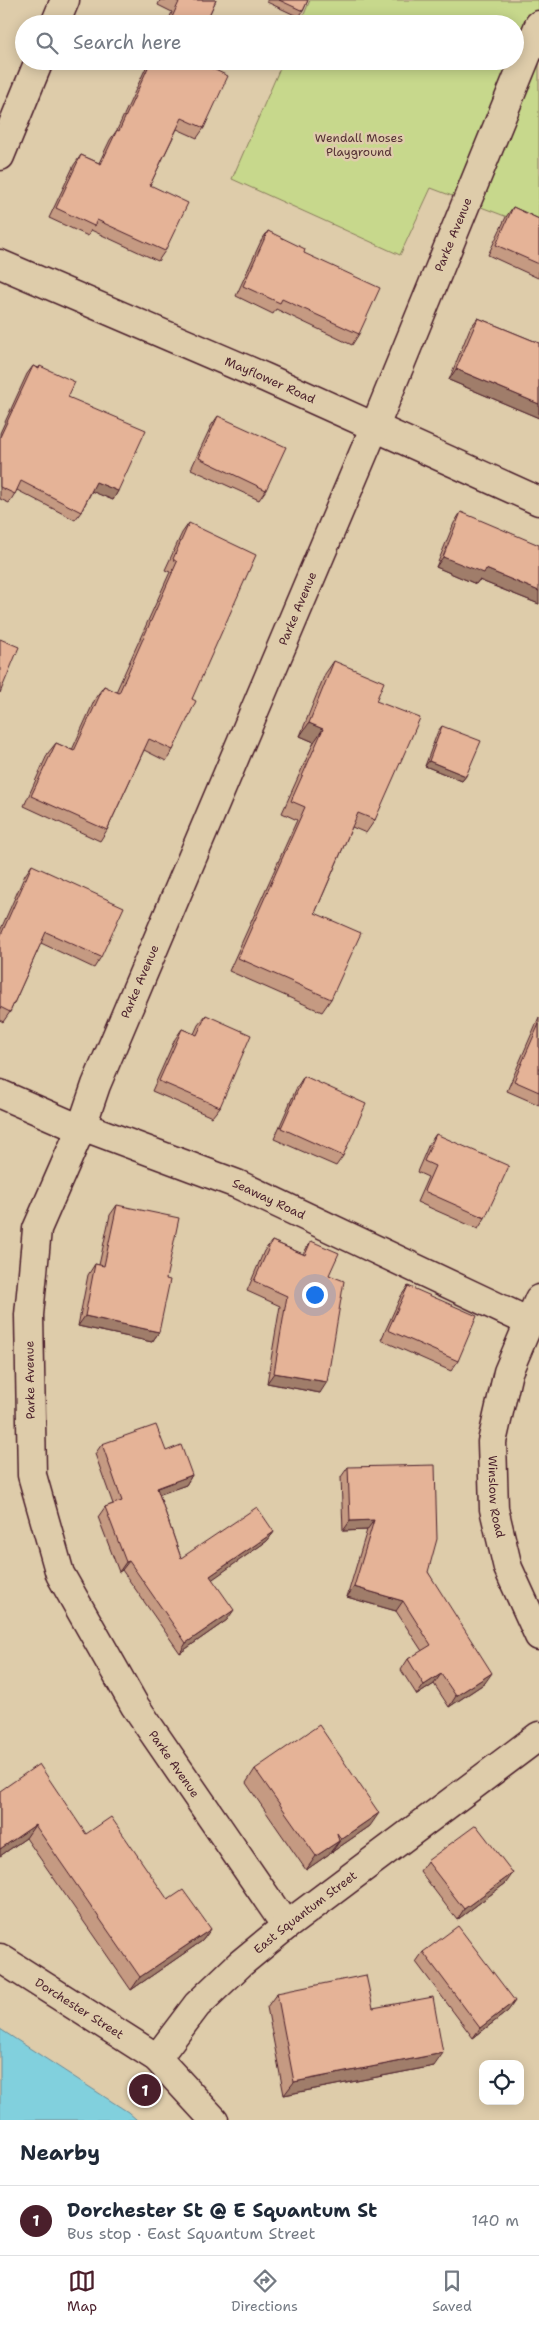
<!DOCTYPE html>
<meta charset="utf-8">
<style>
:root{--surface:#fff;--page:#f6f6f7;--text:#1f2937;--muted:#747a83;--line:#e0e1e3;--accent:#4a1f2b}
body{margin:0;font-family:"Shantell Sans",sans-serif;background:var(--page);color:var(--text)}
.controls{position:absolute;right:15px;bottom:15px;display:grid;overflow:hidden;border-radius:10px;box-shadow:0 2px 12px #0003}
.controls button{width:45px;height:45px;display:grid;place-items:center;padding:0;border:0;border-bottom:1px solid var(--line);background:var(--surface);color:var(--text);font:25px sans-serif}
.you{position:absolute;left:314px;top:1294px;width:18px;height:18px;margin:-12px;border:4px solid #fff;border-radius:50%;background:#1a73e8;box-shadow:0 0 0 8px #1a73e833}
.badge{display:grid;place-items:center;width:32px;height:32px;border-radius:50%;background:var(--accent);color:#fff;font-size:16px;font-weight:700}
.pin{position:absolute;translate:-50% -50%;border:2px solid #fff;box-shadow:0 1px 5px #0006}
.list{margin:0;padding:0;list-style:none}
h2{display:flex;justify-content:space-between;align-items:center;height:65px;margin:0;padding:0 20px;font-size:21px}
h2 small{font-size:16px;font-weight:400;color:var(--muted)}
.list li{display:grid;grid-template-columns:32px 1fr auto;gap:15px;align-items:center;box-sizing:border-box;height:70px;padding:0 20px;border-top:1px solid var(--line)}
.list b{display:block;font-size:19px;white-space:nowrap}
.list p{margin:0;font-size:16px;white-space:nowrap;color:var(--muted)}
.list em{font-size:16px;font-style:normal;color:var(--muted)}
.icon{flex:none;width:28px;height:28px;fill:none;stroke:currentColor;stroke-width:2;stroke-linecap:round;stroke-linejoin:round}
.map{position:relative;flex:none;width:539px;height:2120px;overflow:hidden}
.search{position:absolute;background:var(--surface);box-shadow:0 2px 12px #0003;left:15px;right:15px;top:15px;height:55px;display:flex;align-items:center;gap:12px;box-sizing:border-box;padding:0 18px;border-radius:28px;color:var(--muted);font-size:19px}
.sheet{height:135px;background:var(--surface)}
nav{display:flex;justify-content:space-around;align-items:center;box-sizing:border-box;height:70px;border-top:1px solid var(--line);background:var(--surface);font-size:14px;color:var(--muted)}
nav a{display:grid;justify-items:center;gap:2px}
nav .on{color:var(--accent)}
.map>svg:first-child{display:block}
.green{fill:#c7d88c;stroke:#887c5c}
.water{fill:#81d0dd;stroke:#6b8996}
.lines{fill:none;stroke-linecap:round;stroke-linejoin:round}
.minor-casing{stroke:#4a1f2b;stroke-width:31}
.minor{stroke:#deccaa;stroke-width:28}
.wall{fill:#c59a82;stroke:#4a1f2b}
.shaded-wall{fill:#a07d6a;stroke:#4a1f2b}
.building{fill:#e5b397;stroke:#4a1f2b}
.labels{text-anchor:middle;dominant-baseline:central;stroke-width:5;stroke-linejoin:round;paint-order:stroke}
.park-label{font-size:12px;fill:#563235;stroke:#deccaa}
.street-label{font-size:12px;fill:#4a1f2b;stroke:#deccaa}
</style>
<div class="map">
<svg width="539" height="2120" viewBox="0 0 539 2120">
<rect width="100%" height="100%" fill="#deccaa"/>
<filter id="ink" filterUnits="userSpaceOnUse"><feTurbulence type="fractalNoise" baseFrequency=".02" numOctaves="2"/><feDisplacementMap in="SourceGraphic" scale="10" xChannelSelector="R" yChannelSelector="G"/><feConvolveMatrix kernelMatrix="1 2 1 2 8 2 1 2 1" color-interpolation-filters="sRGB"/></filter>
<g filter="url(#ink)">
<!-- green -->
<path class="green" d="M310,0H539V229L431,188L400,255L232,179L283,61H515V24H300Z"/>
<!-- water -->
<path class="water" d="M0,2029L128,2112L137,2120H0Z"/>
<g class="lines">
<defs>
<g id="minor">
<path d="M55,24L65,0"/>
<path d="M0,156L39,61"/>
<path id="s1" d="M0,264L266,378L539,501"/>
<path id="s2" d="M0,1094L69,1124L82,1126L237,1184L529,1322"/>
<path id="s3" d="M539,1299L508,1372L492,1442L494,1509L508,1568L539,1636"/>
<path id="s4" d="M286,1926L135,1706L60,1574L32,1475L29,1315L37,1229L82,1126L96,1085L375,426L539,25"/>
<path id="s5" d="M0,1958L157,2058L214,2120"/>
<path id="s6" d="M157,2058L197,2005L240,1964L286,1926L539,1736"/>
</g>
</defs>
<!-- minor casing -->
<use href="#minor" class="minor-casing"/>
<!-- minor -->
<use href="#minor" class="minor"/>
</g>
<!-- wall -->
<path class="wall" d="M160,0H216L205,24H167L172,12L158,5Z
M267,0H308L303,11L299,17L267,2Z
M149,61H196L204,128L197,138L177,129L150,185L165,251L158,261L91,230L88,236L49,218L74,165L81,155L99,163L110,140L117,130Z
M513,207L539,219V276L538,278L488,255L506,217Z
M268,231L304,253L359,334L352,345L276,309L273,314L236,296L261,241Z
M478,318L539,343V418L449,380L470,328Z
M33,366L39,368L40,366L68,397L118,491L113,500L92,491L81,512L75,520L17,490L9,503L0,499V433L27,374Z
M218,416L266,490L259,500L191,469L211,426Z
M461,512L539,604L479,580L476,584L436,567L454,523Z
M189,523L192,699L173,750L166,761L144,750L107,830L100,841L24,806L48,753L56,743L72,750L96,697L104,686L116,692L170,572L165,570L182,533Z
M334,661L376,701L375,820L366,833L352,827L315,913L331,999L322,1012L229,971L297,820L282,813L314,742L300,736L325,674Z
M442,726L466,776L462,781L425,766L438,731Z
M32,865L101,957L94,968L41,943L10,1012L3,1022L0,1020V931L25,875Z
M206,1015L220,1107L212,1117L152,1091L175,1039L182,1029L194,1034L198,1025Z
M539,1017V1105L507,1091Z
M304,1076L343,1156L336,1166L274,1139L297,1087Z
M436,1134L485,1218L478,1229L417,1202L428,1177L417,1172L429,1144Z
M117,1205L166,1279L159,1332L152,1342L78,1326L88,1275L95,1264L99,1265L110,1215Z
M272,1241L303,1254L311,1241L329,1275L320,1393L267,1383L280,1306L247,1291L264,1251Z
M408,1286L458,1361L451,1371L381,1340L401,1296Z
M102,1444L166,1451L192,1475L186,1485L159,1494L181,1558L274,1532L267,1541L212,1579L227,1620L180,1653L122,1570L119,1572L98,1517L105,1507L113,1504L95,1454Z
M348,1467L428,1572L485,1683L449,1707L434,1684L417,1695L401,1670L408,1659L422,1651L396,1611L347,1597L367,1530L343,1531L341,1477Z
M255,1769L370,1826L332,1852L331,1851L329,1854L306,1870L246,1783Z
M0,1791L86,1834L168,1900L211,1929L202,1941L131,1990L26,1838L0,1856Z
M427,1861L506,1883L457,1920L420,1871Z
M423,1952L508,2011L473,2038L416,1962Z
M277,1993L373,2008L434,2066L284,2095L267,2007Z"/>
<!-- shaded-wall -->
<path class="shaded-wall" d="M456,369L539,404V418L449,380Z
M96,482L118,491L113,500L91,491Z
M443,557L486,569L539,591V604L479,580L476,584L436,567Z
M309,723L323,729L314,742L300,736Z
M429,761L466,776L462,781L425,766Z
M85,1316L159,1332L152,1342L78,1326Z
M274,1373L327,1382L320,1393L267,1383Z
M192,1475L186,1485L150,1498L157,1488Z
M374,1520L367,1530L343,1531L350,1521Z
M274,1532L267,1541L203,1586L210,1576Z
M129,1561L122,1570L119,1572L126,1562Z
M354,1587L403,1601L396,1611L347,1597Z
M234,1610L227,1620L180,1653L186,1643Z
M492,1673L485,1683L449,1707L456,1696Z
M441,1674L434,1684L417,1695L424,1685Z
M379,1813L370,1826L332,1852L341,1839Z
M35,1825L26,1838L0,1856V1849Z
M339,1841L329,1854L306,1870L316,1856Z
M513,1873L506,1883L457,1920L464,1909Z
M211,1929L202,1941L131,1990L140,1977Z
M515,2001L508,2011L473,2038L480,2028Z
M443,2053L434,2066L284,2095L294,2082Z"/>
<!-- building -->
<path class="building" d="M175,0H216L205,24H169L179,2Z
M279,0H308L303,11Z
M151,61H196L228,76L204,128L182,118L150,185L188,203L165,251L97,220L94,226L56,208L81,155L101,164L117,130L119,131Z
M513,207L539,219V264L496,245Z
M268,231L305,249L304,253L380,288L359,334L282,299L280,303L243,286Z
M478,318L539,343V404L456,369Z
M33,366L39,369L40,366L75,382L68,397L146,430L118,491L96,482L81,512L21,481L15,494L0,487V437Z
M218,416L286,447L266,490L199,458Z
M461,512L539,545V591L486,569L484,573L443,557Z
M189,523L256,555L192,699L196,701L173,750L149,739L107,830L31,796L56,743L74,751L104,686L119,693L177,562L173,559Z
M0,639L19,647L0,693Z
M334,661L384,682L376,701L420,718L375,820L358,813L315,913L361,933L331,999L238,958L305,807L291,801L323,729L309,723Z
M442,726L481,741L466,776L429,761Z
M32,865L124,907L101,957L46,932L10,1012L0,1007V937Z
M206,1015L251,1035L220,1107L159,1081L182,1029L197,1035Z
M539,1024V1092L514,1081Z
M304,1076L366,1104L343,1156L281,1128Z
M436,1134L509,1166L485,1218L424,1191L435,1166L424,1161Z
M117,1205L179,1218L166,1279L170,1280L159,1332L85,1316L95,1264L104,1266Z
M272,1241L305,1255L311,1241L339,1253L329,1275L344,1281L327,1382L274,1373L287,1296L254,1281Z
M408,1286L477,1316L458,1361L388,1330Z
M156,1425L166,1451L181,1445L192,1475L157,1488L181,1558L257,1507L274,1532L210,1576L234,1610L186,1643L129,1561L126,1562L105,1507L122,1501L102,1444Z
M435,1465L437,1539L428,1572L492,1673L456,1696L441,1674L424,1685L408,1659L431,1645L403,1601L354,1587L374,1520L350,1521L348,1467Z
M319,1725L379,1813L341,1839L337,1833L339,1841L316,1856L255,1769Z
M39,1764L86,1834L111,1817L168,1900L183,1890L211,1929L140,1977L35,1825L0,1849V1791Z
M476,1825L513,1873L464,1909L427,1861Z
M458,1926L515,2001L480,2028L423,1952Z
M366,1975L373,2008L433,1997L443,2053L294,2082L277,1993Z"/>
</g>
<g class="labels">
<!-- park labels -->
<g class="park-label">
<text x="359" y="138">Wendall Moses<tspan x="359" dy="14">Playground</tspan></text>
</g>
<!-- street labels -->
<g class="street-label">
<text stroke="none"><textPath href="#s4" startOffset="1846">Parke Avenue</textPath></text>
<text stroke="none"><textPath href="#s1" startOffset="294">Mayflower Road</textPath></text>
<text stroke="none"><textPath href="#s4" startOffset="1441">Parke Avenue</textPath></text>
<text stroke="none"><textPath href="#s4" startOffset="1036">Parke Avenue</textPath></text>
<text stroke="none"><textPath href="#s2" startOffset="289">Seaway Road</textPath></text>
<text transform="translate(30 1380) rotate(-91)">Parke Avenue</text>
<text stroke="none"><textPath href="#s3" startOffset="206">Winslow Road</textPath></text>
<text transform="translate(174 1764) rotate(55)">Parke Avenue</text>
<text stroke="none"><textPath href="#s6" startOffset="209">East Squantum Street</textPath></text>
<text stroke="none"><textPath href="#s5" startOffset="94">Dorchester Street</textPath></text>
</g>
</g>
</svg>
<div class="controls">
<button><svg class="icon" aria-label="locate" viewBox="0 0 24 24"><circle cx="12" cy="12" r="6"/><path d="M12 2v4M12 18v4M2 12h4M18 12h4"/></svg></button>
</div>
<div class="you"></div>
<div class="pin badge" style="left:145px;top:2090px">1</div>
<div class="search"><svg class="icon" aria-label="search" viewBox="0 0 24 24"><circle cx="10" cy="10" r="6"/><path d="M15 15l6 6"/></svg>Search here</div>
</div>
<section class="sheet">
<h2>Nearby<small></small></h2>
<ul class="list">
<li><span class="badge">1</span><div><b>Dorchester St @ E Squantum St</b><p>Bus stop · East Squantum Street</p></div><em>140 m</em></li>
</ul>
</section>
<nav>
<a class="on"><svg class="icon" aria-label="map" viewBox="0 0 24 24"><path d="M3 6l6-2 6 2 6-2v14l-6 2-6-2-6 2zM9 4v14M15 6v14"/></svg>Map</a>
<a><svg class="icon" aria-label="directions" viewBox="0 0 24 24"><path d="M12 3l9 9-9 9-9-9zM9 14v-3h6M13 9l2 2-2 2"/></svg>Directions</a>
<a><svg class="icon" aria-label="saved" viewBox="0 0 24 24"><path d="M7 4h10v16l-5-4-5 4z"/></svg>Saved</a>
</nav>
